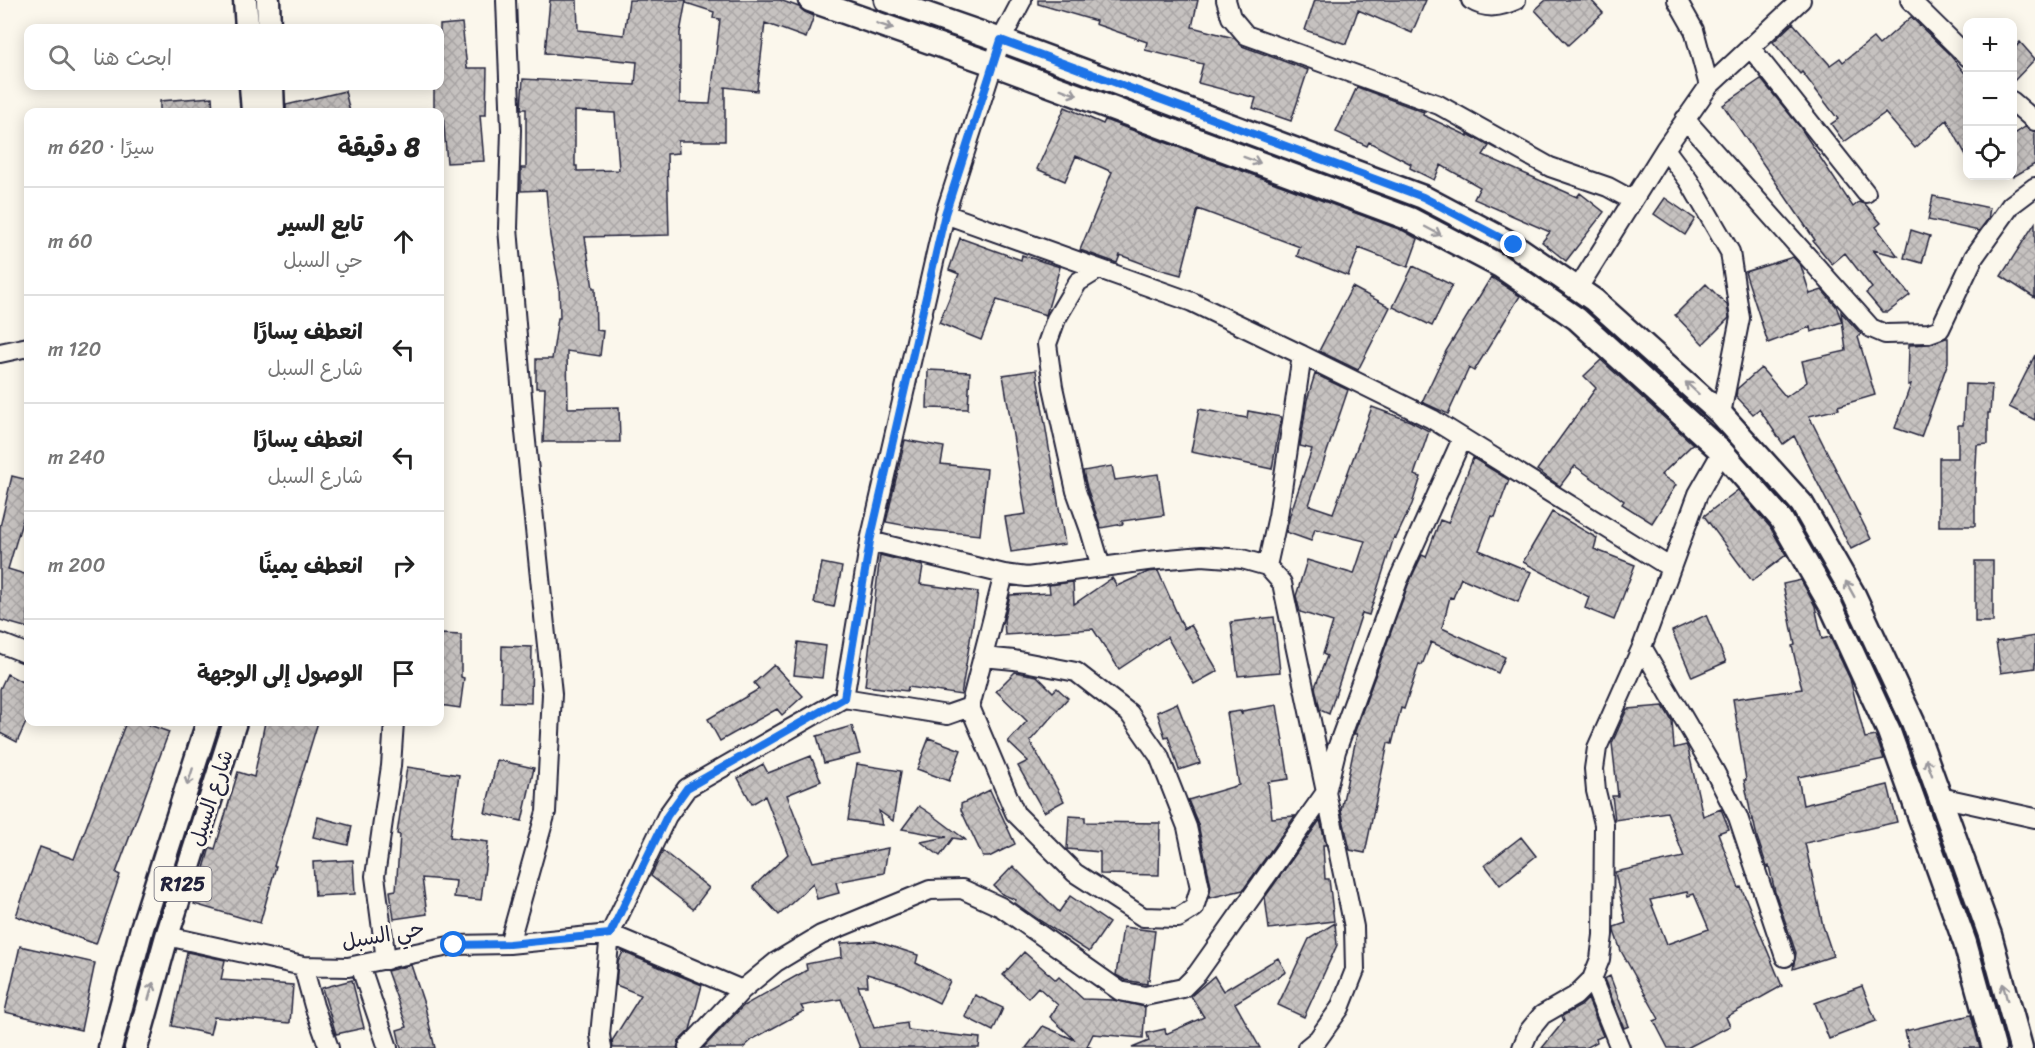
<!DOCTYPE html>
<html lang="ar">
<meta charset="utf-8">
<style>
:root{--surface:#fff;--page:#f6f6f6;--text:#222;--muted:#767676;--line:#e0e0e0}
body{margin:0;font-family:Sriracha,"Playpen Sans Arabic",sans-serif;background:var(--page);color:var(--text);direction:rtl}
.controls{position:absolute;right:18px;top:18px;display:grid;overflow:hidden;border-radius:12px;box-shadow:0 3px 15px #0003}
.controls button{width:54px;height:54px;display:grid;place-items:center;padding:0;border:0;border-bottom:2px solid var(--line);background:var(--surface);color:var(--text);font:30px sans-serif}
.stop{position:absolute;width:18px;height:18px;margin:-14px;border:4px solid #1a73e8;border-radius:50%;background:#fff}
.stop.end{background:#1a73e8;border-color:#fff;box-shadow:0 2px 6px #0008}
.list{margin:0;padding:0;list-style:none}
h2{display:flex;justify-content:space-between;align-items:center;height:78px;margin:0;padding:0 24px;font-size:26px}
h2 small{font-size:20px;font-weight:400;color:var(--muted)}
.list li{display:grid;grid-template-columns:39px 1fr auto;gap:18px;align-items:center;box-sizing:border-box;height:108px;padding:0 24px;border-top:2px solid var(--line)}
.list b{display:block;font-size:22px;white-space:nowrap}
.list p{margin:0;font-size:20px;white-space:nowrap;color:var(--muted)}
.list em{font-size:20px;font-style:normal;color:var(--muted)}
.icon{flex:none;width:33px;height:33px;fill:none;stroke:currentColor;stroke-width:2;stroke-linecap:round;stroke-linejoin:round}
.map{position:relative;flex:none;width:2035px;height:1048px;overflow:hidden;direction:ltr}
.search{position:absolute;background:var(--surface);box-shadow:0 3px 15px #0003;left:24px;top:24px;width:420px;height:66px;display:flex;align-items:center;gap:15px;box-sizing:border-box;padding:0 21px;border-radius:12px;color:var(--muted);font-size:22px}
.panel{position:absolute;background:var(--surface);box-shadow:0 3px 15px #0003;left:24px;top:108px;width:420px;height:618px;border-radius:12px;direction:rtl}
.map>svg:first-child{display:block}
.building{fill:url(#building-cross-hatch);stroke:#22223b;stroke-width:1.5;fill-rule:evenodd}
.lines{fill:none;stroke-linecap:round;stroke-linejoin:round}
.minor-casing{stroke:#22223b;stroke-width:22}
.major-casing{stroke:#22223b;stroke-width:27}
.minor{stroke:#fbf7ec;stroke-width:18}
.major{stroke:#fbf7ec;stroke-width:22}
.oneway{stroke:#99979c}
.route{stroke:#1a73e8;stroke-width:8}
.labels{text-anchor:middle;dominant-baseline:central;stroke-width:6;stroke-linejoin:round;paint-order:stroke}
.shield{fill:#fbf7ec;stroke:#636270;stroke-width:1.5}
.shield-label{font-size:20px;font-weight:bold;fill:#22223b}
.street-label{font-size:21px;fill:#22223b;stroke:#fbf7ec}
</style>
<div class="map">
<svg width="2035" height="1048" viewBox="0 0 2035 1048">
<defs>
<pattern id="building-cross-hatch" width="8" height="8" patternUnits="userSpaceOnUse" patternTransform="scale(1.5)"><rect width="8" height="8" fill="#c6c2c0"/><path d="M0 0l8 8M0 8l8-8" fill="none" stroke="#aaa6a6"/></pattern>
</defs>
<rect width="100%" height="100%" fill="#fbf7ec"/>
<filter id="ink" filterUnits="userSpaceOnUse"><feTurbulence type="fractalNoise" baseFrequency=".0167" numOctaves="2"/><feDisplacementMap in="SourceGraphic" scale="12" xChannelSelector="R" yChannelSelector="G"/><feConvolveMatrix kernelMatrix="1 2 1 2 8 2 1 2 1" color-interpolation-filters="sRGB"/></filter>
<g filter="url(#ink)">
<!-- building -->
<path class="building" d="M550,0H577L578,30L624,35L629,0H686L680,33V103L710,104L720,19L713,18L714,12L686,3V0H780L799,7L805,12L814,16L806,38L765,23L757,91L725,87V141H678L679,153L667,154L669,235L585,237L593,288H595L596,330L603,331L600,356L567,351L568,408L619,407L620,442H543L545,388H536V359H552L558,318H560L559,284L550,236L546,190L521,191V168H526V109H521L523,79L635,85L637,62L545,53ZM575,111L615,113L619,170L577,171V166H575Z
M1038,0H1198L1192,27L1234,38L1242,46L1308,70L1291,121L1253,108L1256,98L1198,83L1203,64L1145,50L1147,42L1095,24L1096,21L1038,4Z
M1315,0H1426L1412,33L1358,10L1346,44L1305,30Z
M1546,0H1591L1603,13L1568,45L1535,10Z
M1911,17L1950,55L1968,77V159L1947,120L1915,148L1885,113L1844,142L1831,124L1838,119L1802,72L1800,74L1773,42L1793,23L1830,65L1840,58L1843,62L1873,38L1879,45Z
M462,23L467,68H487L486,115H480L484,161L447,163L443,115H440V112H434V86H440V25Z
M2020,42L2035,59L2013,82V50Z
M1761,79L1800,127L1853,207L1859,202L1865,204L1881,223L1876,227L1898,256L1873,250L1910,295L1888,312H1882L1866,293L1872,288L1845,253L1832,264L1813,241L1815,240L1723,105Z
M1357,87L1424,112L1423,115L1468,136V134L1489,146L1483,155L1577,197L1580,193L1604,212L1566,261L1542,242L1550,232L1474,199L1480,187L1441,165L1434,180L1410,168L1411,164L1369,142L1367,146L1336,132Z
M345,91L350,112H286V105Z
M212,97L213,112H160V101Z
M1065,107L1103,124L1105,120L1404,231L1418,239L1408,267L1359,248L1348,276L1297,256L1300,247L1198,209L1181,275L1152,267L1120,255L1117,263L1080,250L1112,172L1076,156L1065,181L1037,169Z
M2025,127L2035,132V164L2013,177V135Z
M1933,196L1990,208L1988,219L1979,231L1928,220Z
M1665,198L1695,219L1685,235L1654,214Z
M2035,223V298L2001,276Z
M1911,230L1930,236L1922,263L1904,258Z
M960,238L1021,260L1022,255L1060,267L1046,315L997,300L981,340L939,323L959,274L949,270Z
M1793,257L1801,266L1810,294L1822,290L1836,306L1842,322L1811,332L1810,327L1768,343L1745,272Z
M1413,266L1452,285L1432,326L1393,307Z
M1491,277L1520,296L1474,371L1469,368L1448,414L1422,402L1446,351Z
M1706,284L1727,305L1729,318L1703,344L1675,315Z
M1352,287L1390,307L1358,370L1319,351Z
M1841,312L1861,334L1858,337L1875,395L1838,406L1839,409L1809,416L1871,539L1851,549L1794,436L1783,444L1759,409L1753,414L1736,396L1737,389L1761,368L1786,397L1807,382L1802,361L1846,351Z
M1946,338H1948V362L1921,437L1895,428L1911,384L1908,385L1909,345L1930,344Z
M2035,355V420L2009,407Z
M1601,360L1693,444L1661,475L1676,485L1652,523L1622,504L1624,501L1575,466L1560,486L1537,470L1596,388L1584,376Z
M928,370L970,372L968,409L927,408Z
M1036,370L1065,544L1011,552L1005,517L1026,514L1003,375Z
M1315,374L1348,390L1309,505L1333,513L1372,407L1410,421L1429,431L1414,475L1421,477L1412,504L1396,538L1394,537L1369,615L1362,613L1329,714L1320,710L1315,687L1327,656L1323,654L1333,622L1300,612L1296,596L1307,560L1354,574L1365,541L1315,529L1311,541L1286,532L1290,515L1312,449L1300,446L1307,400Z
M1965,384L1992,385L1990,413H1988V444L1977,445L1975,483V526H1939V458H1958V425H1963Z
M1199,409L1247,418L1248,411L1281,417L1272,469L1191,452Z
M905,440L944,447L941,464L987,469L980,535L929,530L886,522Z
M1473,458L1509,480L1495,517L1492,516L1479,550L1531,572L1518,602L1461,578L1453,598L1450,597L1442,628L1505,657L1498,673L1431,642L1422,665L1419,664L1404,709L1401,708L1392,744L1388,743L1365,853L1350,850L1341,810L1357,734H1354L1408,585L1422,555L1426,557L1440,520L1448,523Z
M1112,466L1115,480L1158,474L1164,515L1122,521L1123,524L1101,528L1087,488L1083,471Z
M12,476L28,480V502L8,569L28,575V628L0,620V527Z
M1738,490L1770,527L1786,555L1752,581L1704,516Z
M1552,512L1597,538L1594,549L1635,565L1614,620L1585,608L1589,597L1523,562Z
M880,555L923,566L920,584L978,592L961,695L908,687L907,691L865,686Z
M1975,561H1993V622H1975Z
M822,563L842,567L834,607L814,603Z
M1158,571L1184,629L1191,625L1218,671L1194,684L1167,637L1119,669L1093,629L1005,635L1004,620L1010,595L1050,593L1049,585L1073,582L1074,604L1112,578L1117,586L1148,572Z
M1801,580L1815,606L1822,639L1830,637L1850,679L1865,738L1876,736L1884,759L1798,777L1803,805L1888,785L1897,822L1805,843L1823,926L1833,956L1793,969L1796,953L1775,892L1769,866L1767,867L1757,837L1753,819L1752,820L1744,780H1746L1733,699L1802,689L1792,646L1795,645L1783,584Z
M1706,615L1726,662L1692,677L1672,631Z
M1274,617L1280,672L1238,676L1231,622Z
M440,634L461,635V677L464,678L460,708L440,705Z
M2035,636V668L2001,673L1996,642Z
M798,642L826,646L822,678L794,675Z
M502,646L532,647L531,703L501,702Z
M774,665L803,696L782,715L777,709L720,741L708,719L759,689L754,683Z
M1015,672L1037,676L1053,692L1057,688L1068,698L1030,741L1064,801L1044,812L1018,766L1028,761L1008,742L1027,721L996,691Z
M7,674L28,685V718L17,742L0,733V689Z
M1177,703L1200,763L1179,770L1168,736L1165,737L1157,712Z
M1277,705L1289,779L1268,782L1272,818L1295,816L1243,890L1209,898L1211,886L1198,824L1188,800L1239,785L1227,713L1240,711L1242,715V711Z
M1663,706L1672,721L1674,748L1686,745L1688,749L1703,816L1721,809L1729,829L1718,833L1739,888L1741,887L1782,986L1726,1017L1730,1026L1687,1048H1668L1654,1021L1659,1019L1621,951L1614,931V927L1626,923L1615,872L1684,857L1667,812L1615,820L1612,796H1618L1612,743L1627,709ZM1687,892L1688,896L1694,894L1709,929L1667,944L1650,900Z
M126,722H141L169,732L116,873L120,875L96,944L16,916L40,847L74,859Z
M265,722H318L274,866H276L260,923L194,904L210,847L215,849L238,772L254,777Z
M852,726L860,754L824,763L817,736Z
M929,738L961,750L949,781L917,769Z
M811,756L821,781L787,795L813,862L888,848L884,873L836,882L839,893L817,899L813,883L779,915L753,887L788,854L765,796L752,804L738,778L763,764L768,773Z
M497,760L534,768L522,821L485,813Z
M857,764L901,771L893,821L879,811L882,825L848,820Z
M407,767L459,775L450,837L488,842L481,900L454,897L456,881L422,878L427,914L394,919L390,891L396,890L400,835L397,834Z
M990,790L1015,844L989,857H983L961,810V804Z
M919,806L934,816L966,840L953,838L940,856L921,842L947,837L902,829Z
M1069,816L1085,817V822L1160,823L1159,875L1100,874V852L1067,849Z
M318,817L352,826L348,845L313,837Z
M1320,820L1326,845H1323L1325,879H1329L1334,921L1269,929L1265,897Z
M1521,837L1536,856L1500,885L1485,865Z
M663,851L709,888L693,909L651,876Z
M353,860L355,894L315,896L313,862Z
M1013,866L1059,912L1070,896L1109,923L1089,952L1039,920L1015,903L1016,900L1002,894L994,886Z
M1335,923L1337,945L1304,1017L1278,1005L1309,939Z
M1123,927L1155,931L1149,980H1147V984L1125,980L1116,975Z
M875,941L918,955L916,963L950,981L939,1003L901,984L867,974L868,986H858L874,1028L907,1023L908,1030L980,1038L979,1048H860L841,999L801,1006L804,1011L753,1039L743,1048H703L743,1006L807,970L806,964L842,957L841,943Z
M20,946L95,963L81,1030L5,1012Z
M187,952L225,960L221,980L293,985L290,1023L214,1017L210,1034L172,1026Z
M623,952L702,985L690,1030L679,1041L677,1048H613L612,1041L641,995L616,985L618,962Z
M1024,952L1056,980L1059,977L1083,999L1113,1000L1145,1007L1143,1038L1093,1034L1087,1046L1092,1048H1026L1043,1026L1075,1040L1050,1017L1058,1005L1038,987L1028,998L1003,975Z
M1278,958L1286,972L1235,1003L1260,1048H1132L1149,1041L1147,1033L1165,1029L1166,1034L1204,1017L1191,996L1214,976L1223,991Z
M411,965L425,1007L435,1048H401L397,1030L407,1027L387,971Z
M1610,976L1629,1026L1624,1028L1604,979Z
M352,980L364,1028L336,1034L322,988Z
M1862,986L1876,1021L1829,1039L1815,1003Z
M975,995L1003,1008L993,1031L965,1017Z
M1588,999L1603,1036L1596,1039L1597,1042L1586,1048H1542L1564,1021L1562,1016L1581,1006Z
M1971,1015L1980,1048H1909L1905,1031Z"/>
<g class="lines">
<defs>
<path id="minor" d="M506,0L511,130L508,228L525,432L552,694L546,812L509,944
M1226,0L1231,17L1246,35L1439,105L1550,167L1608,187L1632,200
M1471,0C1487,10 1500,7 1516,0
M1677,0L1694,30L1709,86
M1910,0L1968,57
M1750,47L1866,193
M2012,101L2035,121
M1685,119L1871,328L1885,334L1929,333L1940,329L1974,257L2011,205L2035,187
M1665,149L1689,181L1730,252L1740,318L1721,414
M945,214L1192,302L1302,355
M1099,269L1078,282L1056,319L1047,344L1053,387L1076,491L1090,530L1101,567
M1578,288L1665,149L1709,86L1801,0
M0,353L28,347
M1267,566L1278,516L1302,355L1432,419L1671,568
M0,643L28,654
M1642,647L1715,772L1738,817L1785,957
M844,698L947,715L970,707L1004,574
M970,707L1015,813L1075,873L1143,917L1178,918L1194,908L1200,888L1187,827L1159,756L1129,713L1076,672L1014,660L983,657
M1940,797L2035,818
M167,936L303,966L348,967L454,945L509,944L610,934L742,990
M386,960L375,876L391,766L394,722
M360,965L388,1048
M303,966L314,1006L329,1048
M1592,979L1620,1048
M602,1048L600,1035L610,934L667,816L687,788L844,698L870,541L945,214L1001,40L1022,0
M688,1048L742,990L776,962L821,935L930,890L962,889L1001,907L1120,991L1145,996L1183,988L1197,974L1326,792L1282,583L1267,566L1242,559L1202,556L1147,561L1027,577L1004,574L870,541
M1307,1048L1318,1039L1340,1008L1355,970L1354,927L1326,792L1336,751L1398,581L1462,439
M1522,1048L1529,1031L1542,1015L1575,996L1592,979L1600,959L1603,935L1604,824L1596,791L1594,769L1597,748L1642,647L1698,494L1722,452"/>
<path id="major" d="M245,0L247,28
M268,0L269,28
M810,0L993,64L1410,219L1500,266L1577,319L1722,452L1781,519L1831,606L1889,732L1965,943L1994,1048
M886,0L1001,40L1423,197L1514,245L1594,300L1721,414L1802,504L1854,595L1913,722L1990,935L2021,1048
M251,86L253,112
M272,86L273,112
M110,1048L142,928L208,722
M136,1048L167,936L235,722"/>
</defs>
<!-- minor casing -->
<use href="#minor" class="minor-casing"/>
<!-- major casing -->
<use href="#major" class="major-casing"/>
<!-- minor -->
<use href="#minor" class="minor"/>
<!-- major -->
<use href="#major" class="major"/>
</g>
<!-- one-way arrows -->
<defs><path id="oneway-shaft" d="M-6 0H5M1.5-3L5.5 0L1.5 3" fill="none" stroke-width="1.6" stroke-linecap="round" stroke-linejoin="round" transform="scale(1.5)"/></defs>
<g class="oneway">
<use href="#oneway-shaft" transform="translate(885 26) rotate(19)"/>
<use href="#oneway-shaft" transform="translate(1069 92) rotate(20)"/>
<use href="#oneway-shaft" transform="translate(1252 160) rotate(20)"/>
<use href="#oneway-shaft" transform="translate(1433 231) rotate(28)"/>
<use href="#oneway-shaft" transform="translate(1692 388) rotate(-138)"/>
<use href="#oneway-shaft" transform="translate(1850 589) rotate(-119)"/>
<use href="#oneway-shaft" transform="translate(1929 767) rotate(-110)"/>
<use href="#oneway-shaft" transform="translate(190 777) rotate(108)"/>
<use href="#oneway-shaft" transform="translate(151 991) rotate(-74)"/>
<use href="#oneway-shaft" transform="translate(2005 992) rotate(-105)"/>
</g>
</g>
<g class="lines" filter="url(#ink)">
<!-- route -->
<path class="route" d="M454,945L509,944L610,934L667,816L687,788L844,698L870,541L945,214L1001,40L1423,197L1514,245"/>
</g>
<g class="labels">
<!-- shield labels -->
<rect class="shield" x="154.5" y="867" width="57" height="34" rx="4.5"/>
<g class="shield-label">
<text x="183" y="884">R125</text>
</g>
<!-- street labels -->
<g class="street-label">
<text transform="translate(211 798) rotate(-72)">شارع السبل</text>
<text transform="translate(383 935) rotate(-10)">حي السبل</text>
</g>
</g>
</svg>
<div class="controls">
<button>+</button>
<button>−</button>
<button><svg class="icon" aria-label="locate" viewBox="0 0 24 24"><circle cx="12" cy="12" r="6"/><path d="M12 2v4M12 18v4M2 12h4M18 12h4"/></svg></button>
</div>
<div class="stop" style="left:454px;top:945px"></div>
<div class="stop end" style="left:1514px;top:245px"></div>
<div class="search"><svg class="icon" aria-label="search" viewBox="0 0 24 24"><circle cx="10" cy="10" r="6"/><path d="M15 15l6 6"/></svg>ابحث هنا</div>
<section class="panel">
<h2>8 دقيقة<small>سيرًا · 620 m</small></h2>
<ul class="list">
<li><svg class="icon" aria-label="ahead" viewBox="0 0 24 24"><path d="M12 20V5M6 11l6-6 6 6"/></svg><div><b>تابع السير</b><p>حي السبل</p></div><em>60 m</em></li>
<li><svg class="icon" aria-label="left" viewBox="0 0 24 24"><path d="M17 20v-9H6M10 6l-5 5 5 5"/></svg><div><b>انعطف يسارًا</b><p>شارع السبل</p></div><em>120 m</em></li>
<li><svg class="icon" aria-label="left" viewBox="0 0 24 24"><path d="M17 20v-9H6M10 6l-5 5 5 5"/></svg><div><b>انعطف يسارًا</b><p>شارع السبل</p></div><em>240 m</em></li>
<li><svg class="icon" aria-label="right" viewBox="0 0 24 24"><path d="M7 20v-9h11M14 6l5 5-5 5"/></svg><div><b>انعطف يمينًا</b></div><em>200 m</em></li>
<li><svg class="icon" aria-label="arrive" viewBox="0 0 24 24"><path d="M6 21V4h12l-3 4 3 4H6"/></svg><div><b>الوصول إلى الوجهة</b></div></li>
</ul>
</section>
</div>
